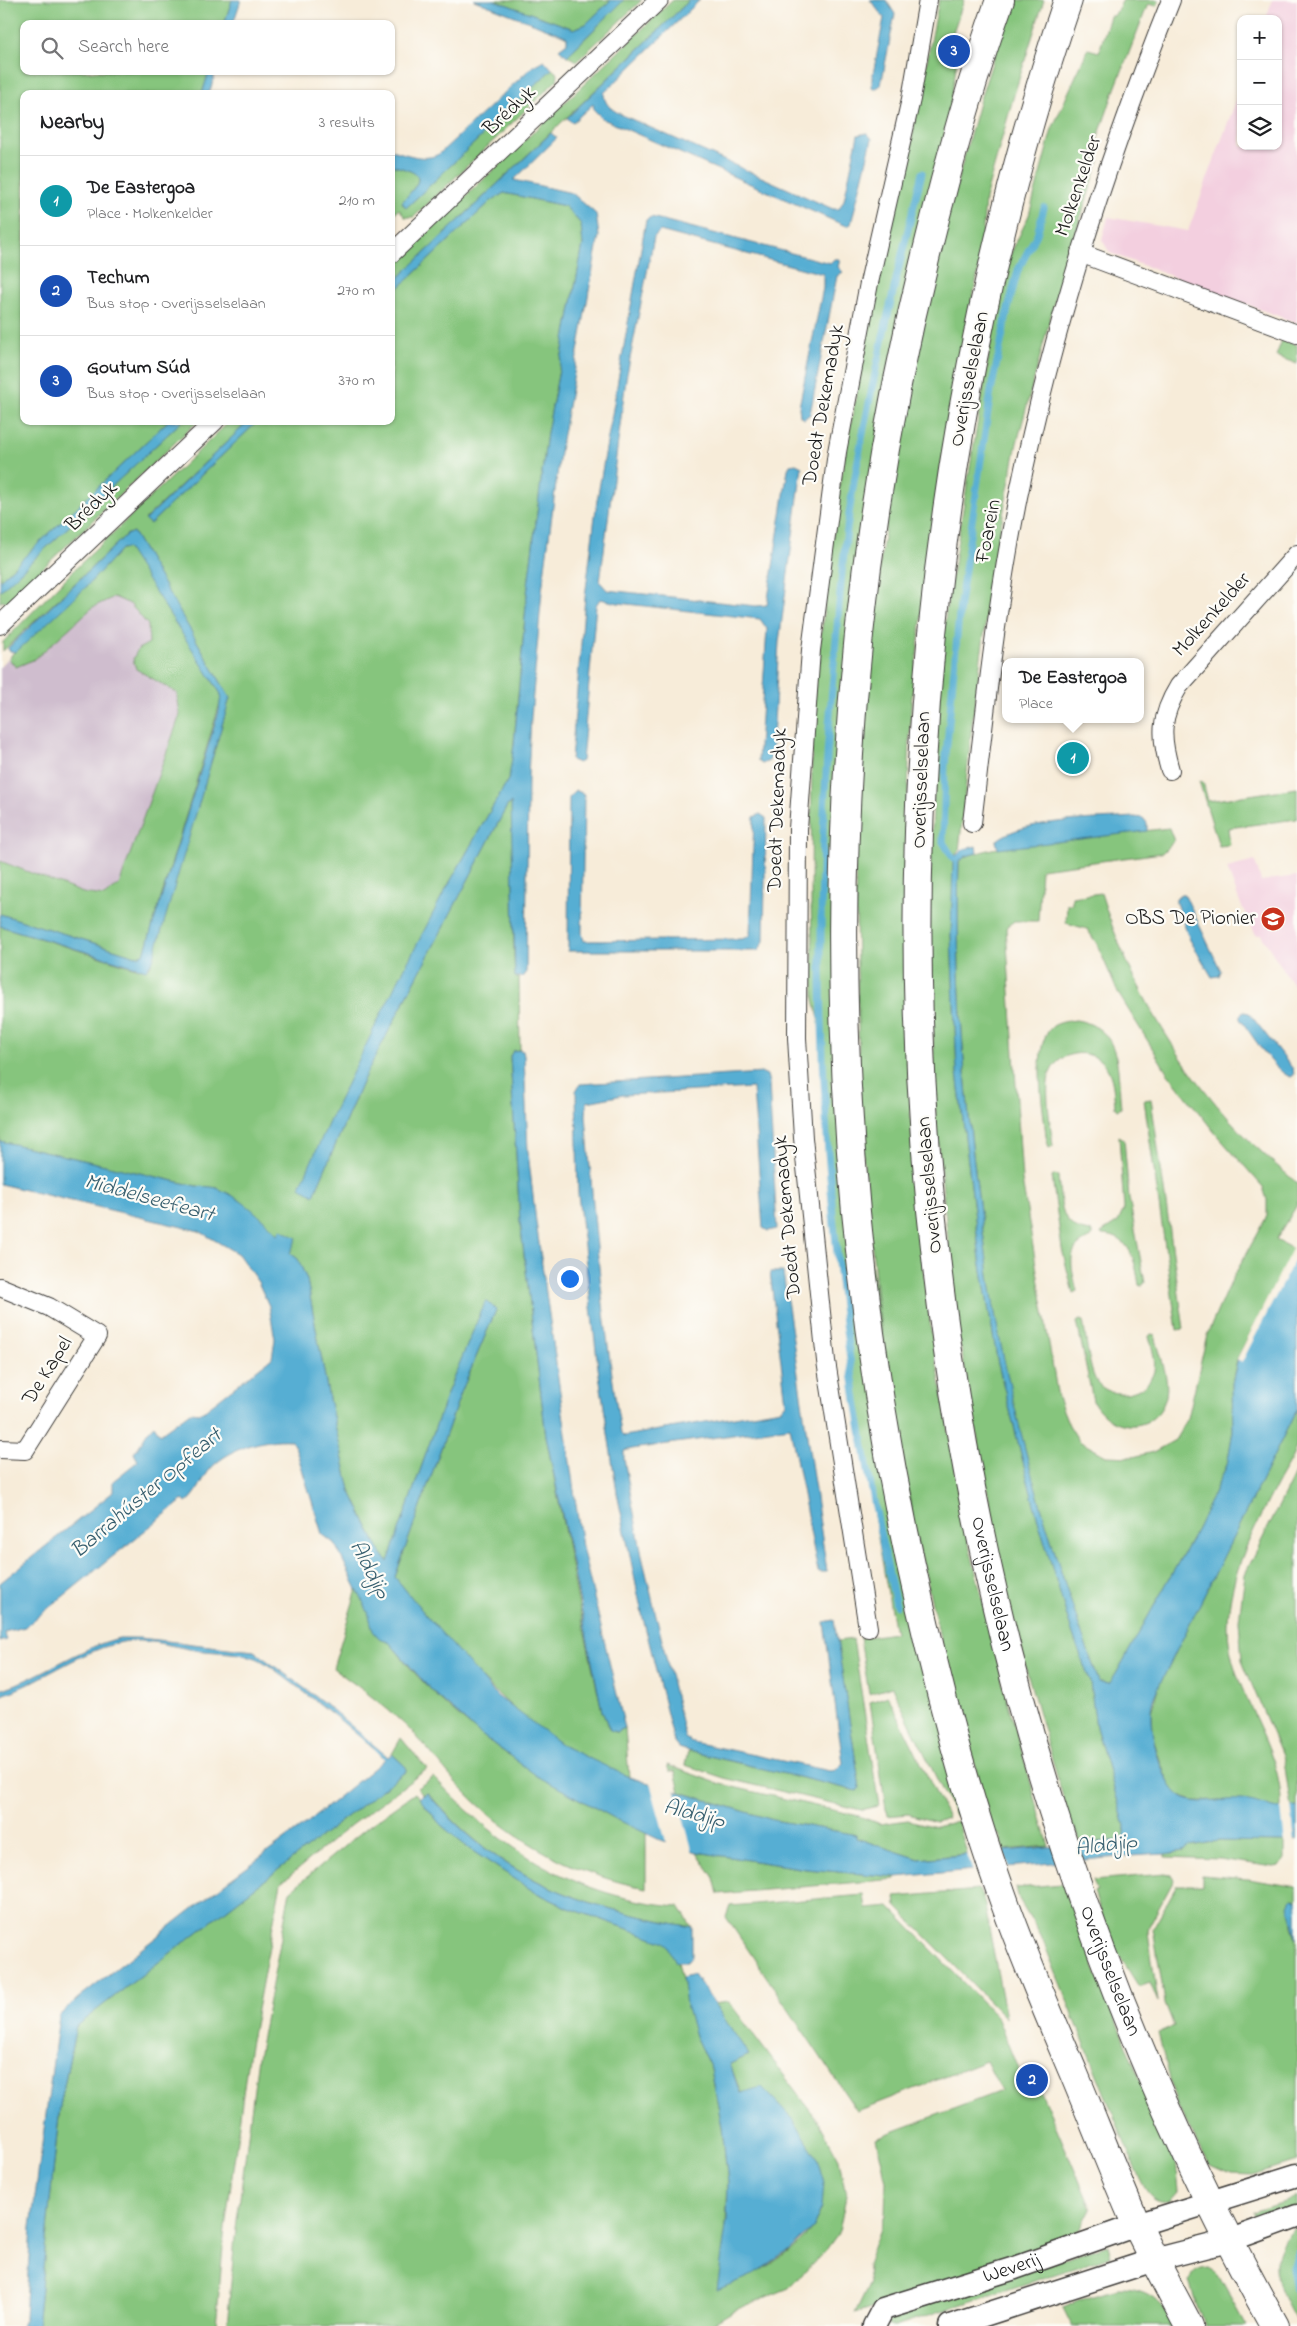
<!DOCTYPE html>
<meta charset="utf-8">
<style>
:root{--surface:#fff;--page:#f2f2f2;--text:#202124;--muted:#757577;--line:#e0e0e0;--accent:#7c3aed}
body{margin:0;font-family:"Indie Flower",sans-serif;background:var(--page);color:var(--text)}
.controls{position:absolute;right:15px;top:15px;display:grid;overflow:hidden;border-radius:10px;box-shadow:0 1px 4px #0004}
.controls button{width:45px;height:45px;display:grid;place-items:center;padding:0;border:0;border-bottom:1px solid var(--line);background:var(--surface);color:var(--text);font:25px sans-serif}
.you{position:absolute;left:569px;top:1278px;width:18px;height:18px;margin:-12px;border:4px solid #fff;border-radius:50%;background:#1a73e8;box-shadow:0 0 0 8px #1a73e833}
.badge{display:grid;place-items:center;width:32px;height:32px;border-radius:50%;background:var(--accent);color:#fff;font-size:16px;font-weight:700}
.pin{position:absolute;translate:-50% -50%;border:2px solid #fff;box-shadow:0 1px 5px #0006}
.popup{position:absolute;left:1002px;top:658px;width:142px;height:65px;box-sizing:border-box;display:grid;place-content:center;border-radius:10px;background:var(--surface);filter:drop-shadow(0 1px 4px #0005);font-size:16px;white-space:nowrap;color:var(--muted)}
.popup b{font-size:19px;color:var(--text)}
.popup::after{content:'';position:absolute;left:50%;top:100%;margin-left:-10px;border:10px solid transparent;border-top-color:var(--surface)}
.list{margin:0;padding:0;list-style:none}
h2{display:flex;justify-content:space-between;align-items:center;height:65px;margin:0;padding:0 20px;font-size:21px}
h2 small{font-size:16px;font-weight:400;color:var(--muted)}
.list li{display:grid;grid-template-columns:32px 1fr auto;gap:15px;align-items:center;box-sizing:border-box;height:90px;padding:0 20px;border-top:1px solid var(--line)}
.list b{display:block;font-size:19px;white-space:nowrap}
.list p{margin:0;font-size:16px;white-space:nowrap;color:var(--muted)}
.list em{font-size:16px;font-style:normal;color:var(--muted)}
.icon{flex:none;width:28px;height:28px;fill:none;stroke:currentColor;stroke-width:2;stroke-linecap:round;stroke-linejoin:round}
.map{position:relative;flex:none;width:1297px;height:2326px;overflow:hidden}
.search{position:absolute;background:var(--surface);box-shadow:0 1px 4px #0004;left:20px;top:20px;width:375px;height:55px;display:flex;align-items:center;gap:12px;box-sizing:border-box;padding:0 18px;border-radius:10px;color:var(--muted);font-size:19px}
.panel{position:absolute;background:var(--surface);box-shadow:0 1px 4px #0004;left:20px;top:90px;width:375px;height:335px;border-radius:10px}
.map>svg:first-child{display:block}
.built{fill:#f3cfdf}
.industrial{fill:#cfbdce}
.green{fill:#86c57d;stroke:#51704c}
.water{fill:#56aed3;stroke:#396578}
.pier{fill:#f7ecd9}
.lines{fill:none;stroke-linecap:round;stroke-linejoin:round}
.stream{stroke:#56aed3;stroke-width:7}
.minor-casing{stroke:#3d3b38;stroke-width:20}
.tertiary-casing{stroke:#3d3b38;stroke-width:25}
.primary-casing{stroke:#3d3b38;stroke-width:30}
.minor{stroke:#fff;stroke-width:18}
.tertiary{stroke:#fff;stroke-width:22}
.primary{stroke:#fff;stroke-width:28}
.labels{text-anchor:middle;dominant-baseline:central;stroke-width:4.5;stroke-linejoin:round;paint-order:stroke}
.street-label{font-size:21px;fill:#1c1c1c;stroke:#fdfcf7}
.poi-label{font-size:21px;fill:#1c1c1c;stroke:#fdfcf7;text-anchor:end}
.water-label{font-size:22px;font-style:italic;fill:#365e6e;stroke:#fdfcf7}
</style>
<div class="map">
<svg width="1297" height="2326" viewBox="0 0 1297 2326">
<rect width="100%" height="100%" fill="#fdfcf7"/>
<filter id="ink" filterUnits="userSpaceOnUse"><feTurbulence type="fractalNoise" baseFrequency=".02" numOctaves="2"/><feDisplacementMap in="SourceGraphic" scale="10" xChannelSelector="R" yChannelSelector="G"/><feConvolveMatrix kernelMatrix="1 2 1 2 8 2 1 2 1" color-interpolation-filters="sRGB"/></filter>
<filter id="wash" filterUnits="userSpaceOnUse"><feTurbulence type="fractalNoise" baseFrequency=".0096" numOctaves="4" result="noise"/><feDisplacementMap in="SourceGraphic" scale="20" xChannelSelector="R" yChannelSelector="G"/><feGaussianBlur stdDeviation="1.12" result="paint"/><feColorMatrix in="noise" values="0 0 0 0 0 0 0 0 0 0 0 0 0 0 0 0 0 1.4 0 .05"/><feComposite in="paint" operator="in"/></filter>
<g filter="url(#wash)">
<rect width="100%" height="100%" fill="#f7ecd9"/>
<!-- built -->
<path class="built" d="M1272,0H1297V323L1110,253L1102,240L1108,217L1188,231L1241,87V146H1278V19H1266Z
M1255,861L1261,881L1297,876V991L1261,935H1256L1240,903L1227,868Z"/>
<!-- industrial -->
<path class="industrial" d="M121,549L221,694L136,956L0,914V667L13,653L85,588Z"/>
<!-- green -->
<path class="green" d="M0,0H232L224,24H24V71H209L202,94H24V421H168L0,580Z
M494,0H611L586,24L574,29Z
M624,0H642L577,61L567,56Z
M673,0H690L391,285V267Z
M939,0H964L947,50L958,53L949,116L901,306L832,1030L962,1814L955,1816L892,1687L869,1694L860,1638L895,1633L853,1398L829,1199L819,1019L814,1000L811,906L812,712L838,493L870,321L911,143Z
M1013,0H1044L1014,95L985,199L981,258L949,415L933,522L911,706L904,905L906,1028L917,1222L931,1330L968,1540L1007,1700L1049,1846L1004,1850L999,1834L994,1835L944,1655L914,1526L880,1328L860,1126L855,857L871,625L902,415L947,219L980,99Z
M1123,0H1159L1157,6L1148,4L1113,94L1091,158L1099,161L1059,285L1017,443L994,561L972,724L959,851L956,854L951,935L957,1072L980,1259L998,1364L1038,1520L1068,1620L1090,1682L1096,1727L1125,1826L1123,1840L1081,1843L1075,1828H1072L1010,1613L957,1327L936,1124L929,904L937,706L946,611L1003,270L1029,215L1052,129L1087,51L1088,49L1099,52L1110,16H1114Z
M552,69L558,74L557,80L414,217H405L399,209L391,216V165C425,174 425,176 402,202L406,208Z
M504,193L565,206L581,224L583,245L547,433L527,594L512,764L509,778L442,896L301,1187L314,1195L364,1078L507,806L512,803L514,959L515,977L519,979L520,1050L513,1051L510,1056L520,1221L546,1436L579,1606L602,1711L610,1730L616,1732L625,1728L629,1777C608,1767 584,1759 564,1746C496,1703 445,1640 395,1577L460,1395L496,1310L486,1301L448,1391L388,1562L378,1548L350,1490L329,1399L307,1280L298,1259L290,1253L281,1229L278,1235L262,1218L218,1188L196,1186L0,1141V926L139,969L150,967L230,698L133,532L126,535L3,651V642L73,571L230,421H249L145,519L150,524L258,421H391V295L491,201Z
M1282,340L1297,345V364L1276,356Z
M182,421H198L6,603L4,600L0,603V591Z
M128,548L221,694V700L144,954L136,956L0,914V861L83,893L104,896L119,885L180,715L177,693L136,669L133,659L138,649L149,643L148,625L130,604L114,597L93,607L35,659L16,667L9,659L13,653L85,588L121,549Z
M1199,781L1203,782L1208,801L1297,788V819L1228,828L1230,845L1219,846Z
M1169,828L1174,841L1162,853L1041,869L1038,921H1014L1006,928L1022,1180L1058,1398L1069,1425L1079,1441L1106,1456L1133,1457L1153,1452L1175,1440L1188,1418L1207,1335L1227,1289L1267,1216V1200L1263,1187L1215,1133L1167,1072L1118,993L1097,944L1087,929L1066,923L1067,904H1072V897L1101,893C1129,985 1185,1078 1254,1145C1268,1158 1283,1171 1297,1183V1205L1276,1240L1293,1249L1237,1359L1232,1383L1233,1431L1227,1465L1197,1529L1116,1674L1110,1683L1099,1682C1061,1578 1028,1472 1004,1364C994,1316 988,1267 981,1218C965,1098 955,983 959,862L966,856L992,849Z
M1076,1020C1123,1028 1117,1070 1121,1108L1117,1110L1115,1108C1114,1096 1114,1082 1108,1070C1096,1047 1060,1048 1050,1073C1044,1089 1051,1128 1053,1146L1049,1148L1046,1136C1044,1110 1030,1044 1053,1026C1060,1022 1068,1021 1076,1020Z
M1151,1099L1184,1329L1177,1330L1144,1100Z
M1119,1136L1124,1139L1129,1198L1145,1283L1141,1286L1139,1285C1135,1262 1131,1235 1102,1235L1101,1233L1118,1222L1124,1209Z
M1055,1175L1058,1176C1061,1202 1059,1231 1093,1232V1235C1090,1240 1082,1241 1077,1247C1067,1257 1074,1278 1077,1291L1073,1293L1062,1249L1052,1177Z
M1080,1320L1083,1321C1086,1336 1089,1371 1097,1382C1111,1401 1148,1395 1154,1371C1156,1360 1152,1348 1149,1336L1151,1334L1155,1335C1159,1353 1170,1378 1166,1396C1157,1435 1110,1433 1093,1401L1077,1322Z
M1297,1409C1297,1420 1297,1432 1297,1443C1295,1456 1283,1472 1277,1484C1254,1529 1229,1573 1228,1625C1227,1691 1284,1744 1281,1809L1252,1802L1194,1801L1184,1798L1174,1792L1165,1775L1157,1751L1152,1732L1151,1712L1158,1688Z
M1297,1469V1807L1291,1808L1284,1761L1242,1661L1239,1620L1245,1574Z
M357,1589C415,1704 532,1780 646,1833V1888C578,1876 515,1842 466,1793C447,1775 432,1752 413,1733C389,1708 361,1689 333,1668Z
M853,1639L879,1806L861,1810L724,1778L685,1765L688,1751L857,1791L860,1788L837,1641Z
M888,1696L948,1818L936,1822L908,1814L887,1816L870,1702Z
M401,1738L427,1769L351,1825L281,1883L248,2057L224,2236L216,2326H37L60,2106L76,2026L406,1771V1767L392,1754Z
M667,1765L720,1784L859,1816L880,1824L908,1820L936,1827L958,1821L967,1854L919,1859L856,1838V1835L852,1834L773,1820L680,1792L675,1771H669Z
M434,1777C500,1849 579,1899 679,1906L692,1927C581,1906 504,1882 428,1793L423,1795L417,1788Z
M415,1793L440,1824L468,1848L533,1891L566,1907L666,1942L678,1962L695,2036L711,2069L722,2127L728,2183L723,2286C755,2274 791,2256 812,2229C816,2223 819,2214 822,2207L741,2093L730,2064L749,2055L713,2004L729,2002L819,2122L839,2159L846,2196L839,2232L826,2250L789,2288L735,2310L709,2326H227L235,2237L258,2057L290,1891L370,1825Z
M1218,1841L1285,1842V1859L1280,1866L1274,1867L1219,1859L1165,1857V1854L1184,1851L1190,1846Z
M697,1852L806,1869L896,1877V1879L718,1894L714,1878Z
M1165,1874L1172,1875L1174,1880L1149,1926L1148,1932L1158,2002L1150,1983L1139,1987L1111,1942L1094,1892L1097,1891L1093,1880Z
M1202,1875L1247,1879L1297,1887V1900H1292L1293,1927L1297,1939V2161L1252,2175L1230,2174L1210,2165L1177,2106L1158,2033L1174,2026L1165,2003L1153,1928L1177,1885H1202Z
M1062,1884L1129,2053L1176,2162L1179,2191L1170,2201C1148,2205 1143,2183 1134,2166L1041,1936L1019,1899L1016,1888Z
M979,1890L984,1901L1006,2018L896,1906L895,1897Z
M864,1895L866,1909L890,1907L997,2017L1024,2084L1036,2080L1091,2208L1081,2228L1069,2238L1026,2258L855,2314L870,2283L867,2264L885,2215L886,2181L876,2138L1001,2091L986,2061L857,2111L726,1917L730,1906Z
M1297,2197V2209L1256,2222L1253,2211Z
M1297,2227V2323C1278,2289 1261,2256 1297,2227Z
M1108,2244L1111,2256L895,2326H888L892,2314Z
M1208,2268L1218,2274L1247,2326H1204L1189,2282C1193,2272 1197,2269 1208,2268Z
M1118,2288C1149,2288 1161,2300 1175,2326H1072L1063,2308L1089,2296Z"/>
<!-- water -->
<path class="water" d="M232,0H241L233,24H224Z
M474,0H494L574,29L586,24L611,0H624L567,56L559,49L567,43V37L563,35Z
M690,0H700L604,93C604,104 611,109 620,114L833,209H839L844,200L858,135L867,133L872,139L851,224L847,226L841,224L603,119L594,110L593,104L572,123L567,118Z
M870,0H886L895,14L881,85L875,89L872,87V79L884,18Z
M544,60L552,69L406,208L402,202C425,177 425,174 391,165V150C407,154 424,162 439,154L533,66Z
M209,71H216L209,94H202Z
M551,133L557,138L514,180L572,193L596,214L599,236L561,445L542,591L531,717L528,778L526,972L522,977H515L511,803L507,806L364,1078L314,1195L300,1187L332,1115L383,1010L442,896L509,778L514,745L527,594L547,433L583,245L581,224L565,206L504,193L491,201L391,295V285Z
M651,217L830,263L834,259H840L838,267L843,272L837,276L810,414L804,419L800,416L799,407L823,288V274L660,231L654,237L626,379L600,582L607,590L756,606L767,605L788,469L790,465L796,464L802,467L779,642L772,754L769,761L762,764L758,761L767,629L760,619L618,603L600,599L596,605L582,761L578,763L571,760L585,597L597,500L646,220Z
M168,421H182L0,591V580Z
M249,421H258L150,524L145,520Z
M133,532L230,698L153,960L146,970L0,926V914L136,956L144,954L219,711L221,694L127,548L121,549L85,588L16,652L9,651L8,648L126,535Z
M575,790L584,794L582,933L584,941L742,939L750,936L754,817L760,814L766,818L764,941L758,951H568L569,798Z
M1134,817L1143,818L1147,823V831L998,849L996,841C1022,818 1099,820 1134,817Z
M976,846L977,853L966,856L959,862C955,983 965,1098 981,1218C988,1267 994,1316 1005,1364C1028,1472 1061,1578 1099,1682L1110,1683L1116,1674L1197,1529L1227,1465L1233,1431L1232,1383L1237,1362L1297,1244V1409L1158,1688C1154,1696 1151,1704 1151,1713C1150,1735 1163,1790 1185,1799C1203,1806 1223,1798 1241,1800C1265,1802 1269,1811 1297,1807V1840L1285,1842L1218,1841L1190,1846L1184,1851L1165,1854L1129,1856L896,1877L806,1869L697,1852L660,1840L614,1818L537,1776L476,1731L430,1689L388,1641L379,1638L373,1631L368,1612L335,1544L322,1534L295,1446L290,1440C264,1438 224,1450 208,1472C201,1482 197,1495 186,1503L183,1500L25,1627L4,1632L7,1640L0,1642V1583L113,1492V1481L138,1461L134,1453C142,1444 145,1432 154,1425L160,1434L190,1412L201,1413L272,1358L275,1339L269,1306L258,1282L238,1254L199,1231L0,1184V1141L196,1186C204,1187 213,1186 219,1189C242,1198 262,1218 278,1234L281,1229L297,1238L290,1253L298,1259L307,1280L329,1399L350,1490L378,1548L388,1562L448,1391L486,1300L496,1310L460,1395L395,1577L425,1614L497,1696L565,1747L629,1777L773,1820L852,1834L856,1835V1838L919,1859L1123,1840L1125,1826L1096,1727L1090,1682L1068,1620L1038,1520L998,1364L980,1259L957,1072L951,935L953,858L964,849Z
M1181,895H1185L1221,971L1219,976L1212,977L1190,940L1176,903V898Z
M1244,1012L1249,1013L1293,1069L1294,1075L1291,1077C1275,1073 1251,1033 1240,1019V1015Z
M520,1050L523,1051L524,1056L528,1152L536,1222L582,1547L624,1724L625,1728L616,1732L610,1730L602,1711L546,1436L520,1221L510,1056L513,1051Z
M763,1073L767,1075L769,1083L777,1229L768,1231L763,1228L753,1088L623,1095L587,1102L586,1115C594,1222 603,1327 621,1433L624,1436L781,1409L786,1403L770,1272H783L827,1572H818L790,1427L632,1449L624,1451V1459L642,1556L685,1738L692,1742L830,1771L836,1770L843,1763L824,1622L834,1620L860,1788L857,1791L688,1751L679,1748L674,1742L642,1614L617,1493L598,1368L578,1194L576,1091L580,1084Z
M119,1638H140L254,1651L323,1702L388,1757L392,1754L406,1767V1771L76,2026L60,2106L37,2326H21L25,2317L31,2227L59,2016L77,1999L227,1882L307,1823L385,1759C354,1731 321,1704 288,1680C277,1672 266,1661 253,1657C232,1651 211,1653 189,1649C168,1645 139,1637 118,1643C76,1653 41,1682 0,1696V1690C42,1677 76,1649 119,1638Z
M427,1793C504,1882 580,1906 692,1927V1956L687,1962H676L665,1942L566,1907L533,1891L468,1848L440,1824L419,1798Z
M1292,1899L1297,1900V1939L1289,1906Z
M694,1974L749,2055L730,2064L740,2093L762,2087L793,2119L816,2156L824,2182L822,2207L813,2228L788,2251L752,2275L717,2290L727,2219L728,2183L722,2127L711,2069L695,2036L686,2005L682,1977Z"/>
<!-- pier -->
<path class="pier" d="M1295,1243L1297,1244V1255L1242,1362L1237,1359Z
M649,1779L675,1788L693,1853L667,1845Z
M1291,1805L1295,1842L1285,1844L1281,1807Z
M1003,1848L1010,1869L973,1872L966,1851Z"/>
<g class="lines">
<!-- stream -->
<path class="stream" d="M953,858L943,842L945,766L960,604L991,391L1008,309L1018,270L1037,234L1044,208
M896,1605C826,1305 806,995 832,688C838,616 843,542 856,471C874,370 897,272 922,173
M1297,2253L1292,2268L1297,2296"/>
</g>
</g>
<g filter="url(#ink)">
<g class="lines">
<defs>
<path id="minor" d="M1080,253L1297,334
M391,254L659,0
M0,625L215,421
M1170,770C1160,736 1160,717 1179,686L1297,554
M972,823C985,714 996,605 1018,497C1053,327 1106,162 1171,0
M0,1287L49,1307L97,1336L25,1450L0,1449
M868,1628L826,1361L803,1138L797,1038L798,829L811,650L837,452L869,283L911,99L928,0"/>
<g id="tertiary">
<path id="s1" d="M874,2326L883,2309L1015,2268L1137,2225L1297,2175"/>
<path d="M950,2326L1154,2260L1228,2241L1297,2216"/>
</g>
<g id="primary">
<path d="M1000,0C970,83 947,169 926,255C816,697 817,1161 920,1605C942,1703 968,1800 1002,1895C1023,1955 1049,2015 1074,2074C1094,2122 1113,2171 1134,2219C1151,2255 1170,2290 1189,2326"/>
<path id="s2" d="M1068,0C1033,103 1005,208 982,314C837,990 937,1722 1275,2326"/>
</g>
</defs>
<!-- minor casing -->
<use href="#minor" class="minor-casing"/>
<!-- tertiary casing -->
<use href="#tertiary" class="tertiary-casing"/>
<!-- primary casing -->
<use href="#primary" class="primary-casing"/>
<!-- minor -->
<use href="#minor" class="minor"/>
<!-- tertiary -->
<use href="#tertiary" class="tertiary"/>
<!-- primary -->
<use href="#primary" class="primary"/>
</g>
</g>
<!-- icons -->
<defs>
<symbol id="school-disc" viewBox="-11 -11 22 22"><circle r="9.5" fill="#c8321e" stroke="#fdfcf7"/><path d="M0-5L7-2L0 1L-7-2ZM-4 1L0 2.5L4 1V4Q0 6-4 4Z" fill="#fff"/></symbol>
</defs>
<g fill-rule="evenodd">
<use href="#school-disc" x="1259" y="905" width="28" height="28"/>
</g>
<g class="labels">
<!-- street labels -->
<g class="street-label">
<text transform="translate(510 111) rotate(-43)">Brédyk</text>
<text transform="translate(1079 186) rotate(-71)">Molkenkelder</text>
<text transform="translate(970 379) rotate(-79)">Overijsselselaan</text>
<text transform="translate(824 405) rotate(-80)">Doedt Dekemadyk</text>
<text transform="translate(92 507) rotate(-44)">Brédyk</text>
<text transform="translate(989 531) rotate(-79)">Foarein</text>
<text transform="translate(1212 615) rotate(-48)">Molkenkelder</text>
<text transform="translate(922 780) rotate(-88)">Overijsselselaan</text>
<text transform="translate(778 810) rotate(-88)">Doedt Dekemadyk</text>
<text transform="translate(930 1185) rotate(-95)">Overijsselselaan</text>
<text transform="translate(788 1217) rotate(-95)">Doedt Dekemadyk</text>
<text transform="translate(48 1371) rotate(-58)">De Kapel</text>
<text stroke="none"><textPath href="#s2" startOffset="1606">Overijsselselaan</textPath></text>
<text stroke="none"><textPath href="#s2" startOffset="2011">Overijsselselaan</textPath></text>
<text stroke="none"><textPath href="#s1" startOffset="154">Weverij</textPath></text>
</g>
<!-- poi labels -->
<g class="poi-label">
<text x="1256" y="919">OBS De Pionier</text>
</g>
<!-- water labels -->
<g class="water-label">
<text transform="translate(149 1199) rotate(15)">Middelseefeart</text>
<text transform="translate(147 1494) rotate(-40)">Barrahúster Opfeart</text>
<text transform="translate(369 1570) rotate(62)">Alddjip</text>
<text transform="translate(694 1815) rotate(14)">Alddjip</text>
<text transform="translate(1106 1846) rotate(-7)">Alddjip</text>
</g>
</g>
</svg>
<div class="controls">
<button>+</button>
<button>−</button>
<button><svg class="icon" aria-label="layers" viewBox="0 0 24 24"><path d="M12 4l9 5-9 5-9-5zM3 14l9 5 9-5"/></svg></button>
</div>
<div class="you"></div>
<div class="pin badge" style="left:1073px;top:758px;background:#0f9aa8">1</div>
<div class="popup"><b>De Eastergoa</b>Place</div>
<div class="pin badge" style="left:1032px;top:2080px;background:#1a4fb4">2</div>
<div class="pin badge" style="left:954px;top:51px;background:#1a4fb4">3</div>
<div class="search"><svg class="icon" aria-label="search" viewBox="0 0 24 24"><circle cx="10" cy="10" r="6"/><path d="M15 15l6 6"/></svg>Search here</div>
<section class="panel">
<h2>Nearby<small>3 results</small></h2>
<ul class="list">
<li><span class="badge" style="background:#0f9aa8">1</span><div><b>De Eastergoa</b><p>Place · Molkenkelder</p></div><em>210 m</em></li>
<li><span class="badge" style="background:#1a4fb4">2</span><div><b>Techum</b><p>Bus stop · Overijsselselaan</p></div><em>270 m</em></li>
<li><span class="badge" style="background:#1a4fb4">3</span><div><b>Goutum Súd</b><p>Bus stop · Overijsselselaan</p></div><em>370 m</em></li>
</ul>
</section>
</div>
